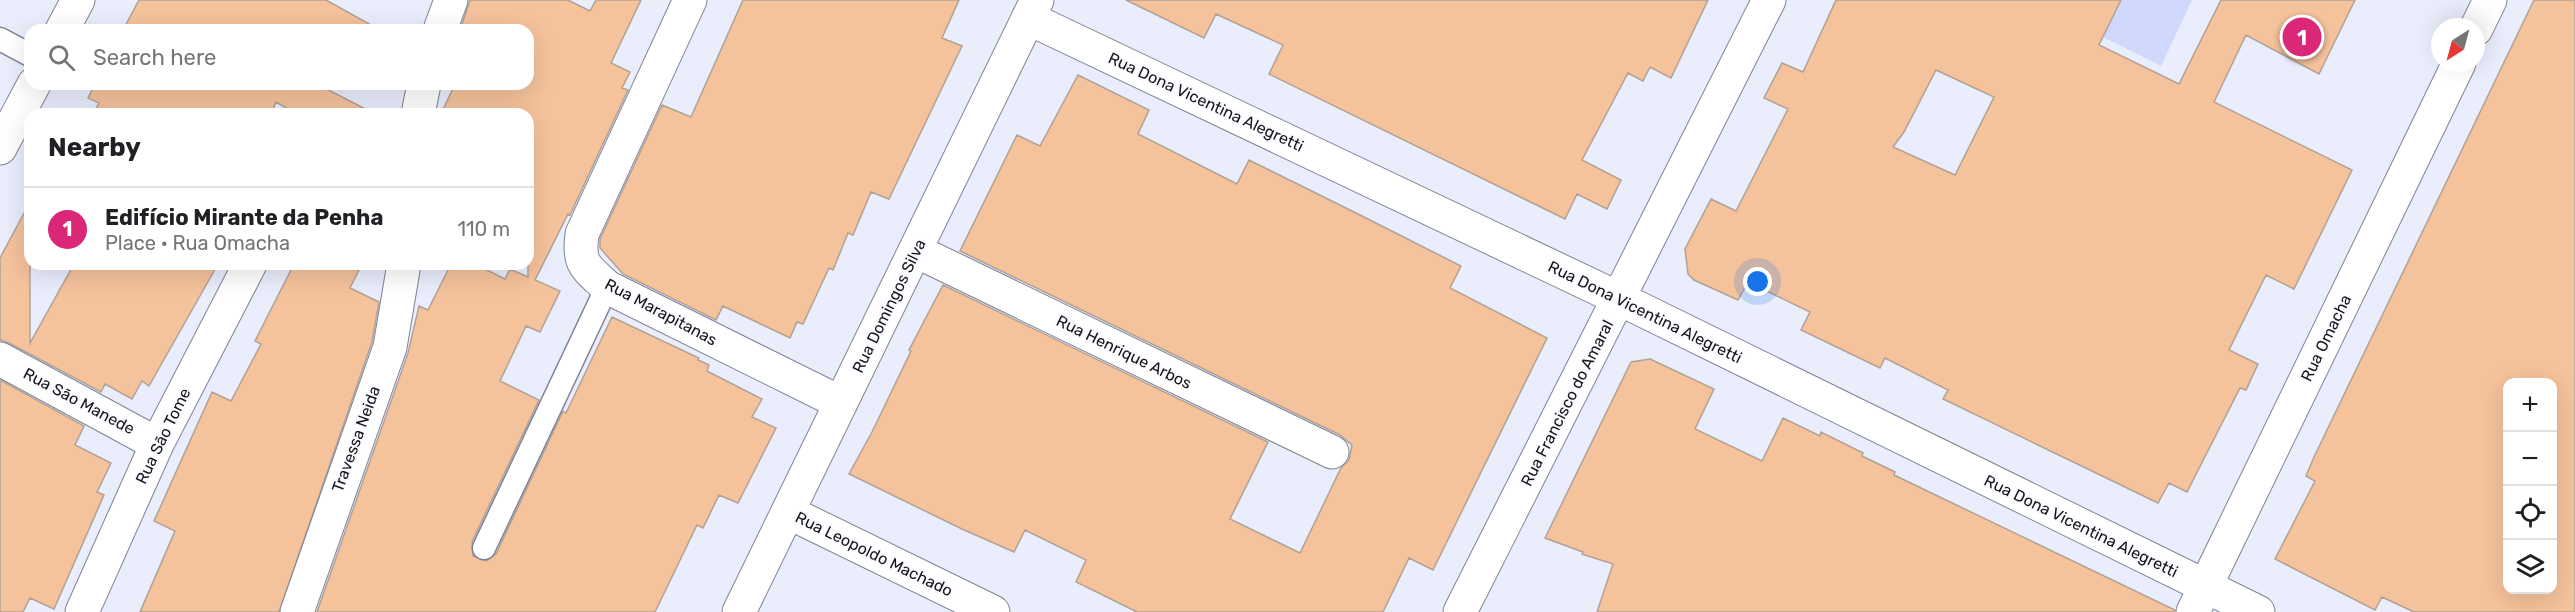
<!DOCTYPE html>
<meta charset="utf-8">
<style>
:root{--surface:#fff;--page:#f6f6f6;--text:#202124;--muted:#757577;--line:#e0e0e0;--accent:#db2777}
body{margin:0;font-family:Rubik,sans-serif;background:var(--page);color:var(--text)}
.controls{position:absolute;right:18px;bottom:18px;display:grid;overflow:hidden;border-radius:12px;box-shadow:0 6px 24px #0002}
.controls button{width:54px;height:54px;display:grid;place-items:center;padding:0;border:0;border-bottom:2px solid var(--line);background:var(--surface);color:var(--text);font:30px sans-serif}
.compass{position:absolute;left:2431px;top:18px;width:54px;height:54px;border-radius:50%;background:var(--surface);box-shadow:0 6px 24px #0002;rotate:216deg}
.you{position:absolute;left:1758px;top:282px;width:21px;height:21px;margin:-15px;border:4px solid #fff;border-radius:50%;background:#1a73e8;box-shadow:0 0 0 9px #1a73e833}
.badge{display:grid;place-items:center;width:39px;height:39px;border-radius:50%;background:var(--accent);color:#fff;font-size:20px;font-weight:700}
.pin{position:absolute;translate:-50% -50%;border:3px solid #fff;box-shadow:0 2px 6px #0006}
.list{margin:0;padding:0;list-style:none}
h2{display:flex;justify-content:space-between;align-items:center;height:78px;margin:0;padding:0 24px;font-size:26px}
h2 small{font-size:20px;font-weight:400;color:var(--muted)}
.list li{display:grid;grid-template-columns:39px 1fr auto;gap:18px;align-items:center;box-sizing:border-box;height:84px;padding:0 24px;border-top:2px solid var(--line)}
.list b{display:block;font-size:22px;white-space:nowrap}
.list p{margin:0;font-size:20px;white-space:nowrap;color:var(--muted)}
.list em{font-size:20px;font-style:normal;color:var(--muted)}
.icon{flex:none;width:33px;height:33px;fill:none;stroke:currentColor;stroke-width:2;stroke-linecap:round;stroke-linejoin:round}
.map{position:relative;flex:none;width:2575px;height:612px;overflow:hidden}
.search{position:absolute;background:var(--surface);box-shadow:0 6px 24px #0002;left:24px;top:24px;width:510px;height:66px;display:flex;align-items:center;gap:15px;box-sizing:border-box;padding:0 21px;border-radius:18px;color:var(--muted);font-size:22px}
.panel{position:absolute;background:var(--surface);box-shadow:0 6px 24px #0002;left:24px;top:108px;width:510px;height:162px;border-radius:18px}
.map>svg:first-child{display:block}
.green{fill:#d0d8fd}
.building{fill:#f4c29b;stroke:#b2a195;stroke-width:1.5;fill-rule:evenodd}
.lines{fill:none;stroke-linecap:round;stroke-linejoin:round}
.service-casing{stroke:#7f8394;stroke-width:25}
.minor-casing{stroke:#7f8394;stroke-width:35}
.tertiary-casing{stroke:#7f8394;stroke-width:35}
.service{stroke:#fff;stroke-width:22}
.minor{stroke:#fff;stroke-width:33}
.tertiary{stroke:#fff;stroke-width:33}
.labels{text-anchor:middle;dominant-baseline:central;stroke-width:4.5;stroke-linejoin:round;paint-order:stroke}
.street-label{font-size:16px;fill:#14161c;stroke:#fafbff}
</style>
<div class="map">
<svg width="2575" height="612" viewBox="0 0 2575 612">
<rect width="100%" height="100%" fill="#e9edfc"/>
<!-- green -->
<path class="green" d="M2121,0H2192L2161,66L2103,37Z"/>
<!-- building -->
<path class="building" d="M139,0H326L380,30H123Z
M470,0H568L590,11L596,0H641L611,63L630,72L622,88L628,90L570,215L568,214L535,280L560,291L540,332L526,326L500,381L539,400L472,542L473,556L486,561L496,554L563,411L566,413L612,317L699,358L698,360L709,365L707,371L762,399L752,417L776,428L738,503L719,495L703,528L697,525L655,612H317L408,353L419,306L428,310L451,264H475L505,279L510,269L528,277V114H441L455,84H528V30H460Z
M743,0H959L942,38L962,46L889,199L871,192L853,235L848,233L833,270L829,268L803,324L797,322L790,338L723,306L716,320L623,274L600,248V239L662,105L691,117Z
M1126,0H1708L1671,78L1650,67L1643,81L1628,73L1582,160L1621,180L1607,209L1577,194L1565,219L1269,74L1283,45L1216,14L1204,38Z
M1836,0H2121L2099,45L2179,84L2221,0H2355L2319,74L2246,35L2214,102L2352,170L2294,289L2266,275L2229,350L2258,364L2246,390L2240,388L2187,492L2169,483L2158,503L1943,399L1948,390L1885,358L1880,368L1801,330L1810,312L1748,282L1738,300L1694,280L1688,274L1685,249L1711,199L1736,211L1788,109L1764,98L1782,63L1803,72ZM1936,70L1994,97L1955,175L1893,147L1904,132Z
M2534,0H2575V612H2414L2382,597L2375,610L2275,559L2315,481L2306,476L2314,457ZM2508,382H2553V590H2508Z
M1078,75L1149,110L1138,134L1237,184L1249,160L1360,215L1461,266L1450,288L1547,338L1433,570L1409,558L1383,612H1137L1076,582L1086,560L1025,530L1014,552L962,529L849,474L872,432L911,351L909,350L943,285L1268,442L1230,519L1300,553L1341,468L1349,460L1352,445L1340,435L960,251L1017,135L1040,146Z
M95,84H317L375,114H297L276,102L271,114H93L99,103L88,98Z
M30,202V343L74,264H218L149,386L142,381L132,399L105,384L101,392L9,343L0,340V258Z
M294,264H362L350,288L379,302L372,342L279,612H140L175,531L154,521L212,392L231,401L261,344L255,341Z
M1650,359L1714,389L1695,429L1762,461L1783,418L1820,436L1821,432L1863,453L1862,456L1895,472L1894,475L2175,610L2174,612H1597L1613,564L1582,554L1583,552L1545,538L1631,362Z
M0,380L84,426L75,445L111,463L97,492L104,495L54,609L30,598L23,612H0Z"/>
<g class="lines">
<defs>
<path id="service" d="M0,39L30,55
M484,548L607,287"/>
<path id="minor" d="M690,0L582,234C578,265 585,266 607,287L841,403
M1028,18L1620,299L2258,612
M2476,29L2490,0
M440,30L451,0
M418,114L424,84
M916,251L1332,452
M0,359L157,444
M788,512L993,612
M82,612L157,444L250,264
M297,612L390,347L404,264
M739,612L1037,0
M1460,612L1769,0
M2193,612L2459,63"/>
<path id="tertiary" d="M62,30L78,0
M0,148L34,84"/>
</defs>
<!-- service casing -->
<use href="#service" class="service-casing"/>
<!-- minor casing -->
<use href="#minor" class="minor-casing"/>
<!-- tertiary casing -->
<use href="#tertiary" class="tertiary-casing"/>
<!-- service -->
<use href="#service" class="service"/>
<!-- minor -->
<use href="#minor" class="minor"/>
<!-- tertiary -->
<use href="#tertiary" class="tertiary"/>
</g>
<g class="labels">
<!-- street labels -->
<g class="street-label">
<text transform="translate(1206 102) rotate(25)">Rua Dona Vicentina Alegretti</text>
<text transform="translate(889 306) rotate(-64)">Rua Domingos Silva</text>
<text transform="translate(661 312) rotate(28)">Rua Marapitanas</text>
<text transform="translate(1645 312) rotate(26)">Rua Dona Vicentina Alegretti</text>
<text transform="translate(2326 338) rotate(-64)">Rua Omacha</text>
<text transform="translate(1124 352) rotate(26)">Rua Henrique Arbos</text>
<text transform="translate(79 401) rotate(28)">Rua São Manede</text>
<text transform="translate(1567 403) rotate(-63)">Rua Francisco do Amaral</text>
<text transform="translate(163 436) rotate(-64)">Rua São Tome</text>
<text transform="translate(356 439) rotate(-70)">Travessa Neida</text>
<text transform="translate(2081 526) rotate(26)">Rua Dona Vicentina Alegretti</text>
<text transform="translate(874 554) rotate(26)">Rua Leopoldo Machado</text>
</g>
</g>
</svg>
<div class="controls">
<button>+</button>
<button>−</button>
<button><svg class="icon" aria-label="locate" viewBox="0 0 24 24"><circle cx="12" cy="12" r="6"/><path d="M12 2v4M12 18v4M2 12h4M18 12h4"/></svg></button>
<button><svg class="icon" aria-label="layers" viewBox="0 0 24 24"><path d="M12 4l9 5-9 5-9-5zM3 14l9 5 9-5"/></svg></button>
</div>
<svg class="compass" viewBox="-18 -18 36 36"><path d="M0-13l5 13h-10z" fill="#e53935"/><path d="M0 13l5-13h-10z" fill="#757577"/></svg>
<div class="you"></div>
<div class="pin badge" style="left:2302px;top:37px">1</div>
<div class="search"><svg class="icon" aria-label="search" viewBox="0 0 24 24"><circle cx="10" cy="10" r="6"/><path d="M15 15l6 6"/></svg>Search here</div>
<section class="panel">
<h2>Nearby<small></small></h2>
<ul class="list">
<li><span class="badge">1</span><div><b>Edifício Mirante da Penha</b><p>Place · Rua Omacha</p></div><em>110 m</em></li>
</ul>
</section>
</div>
